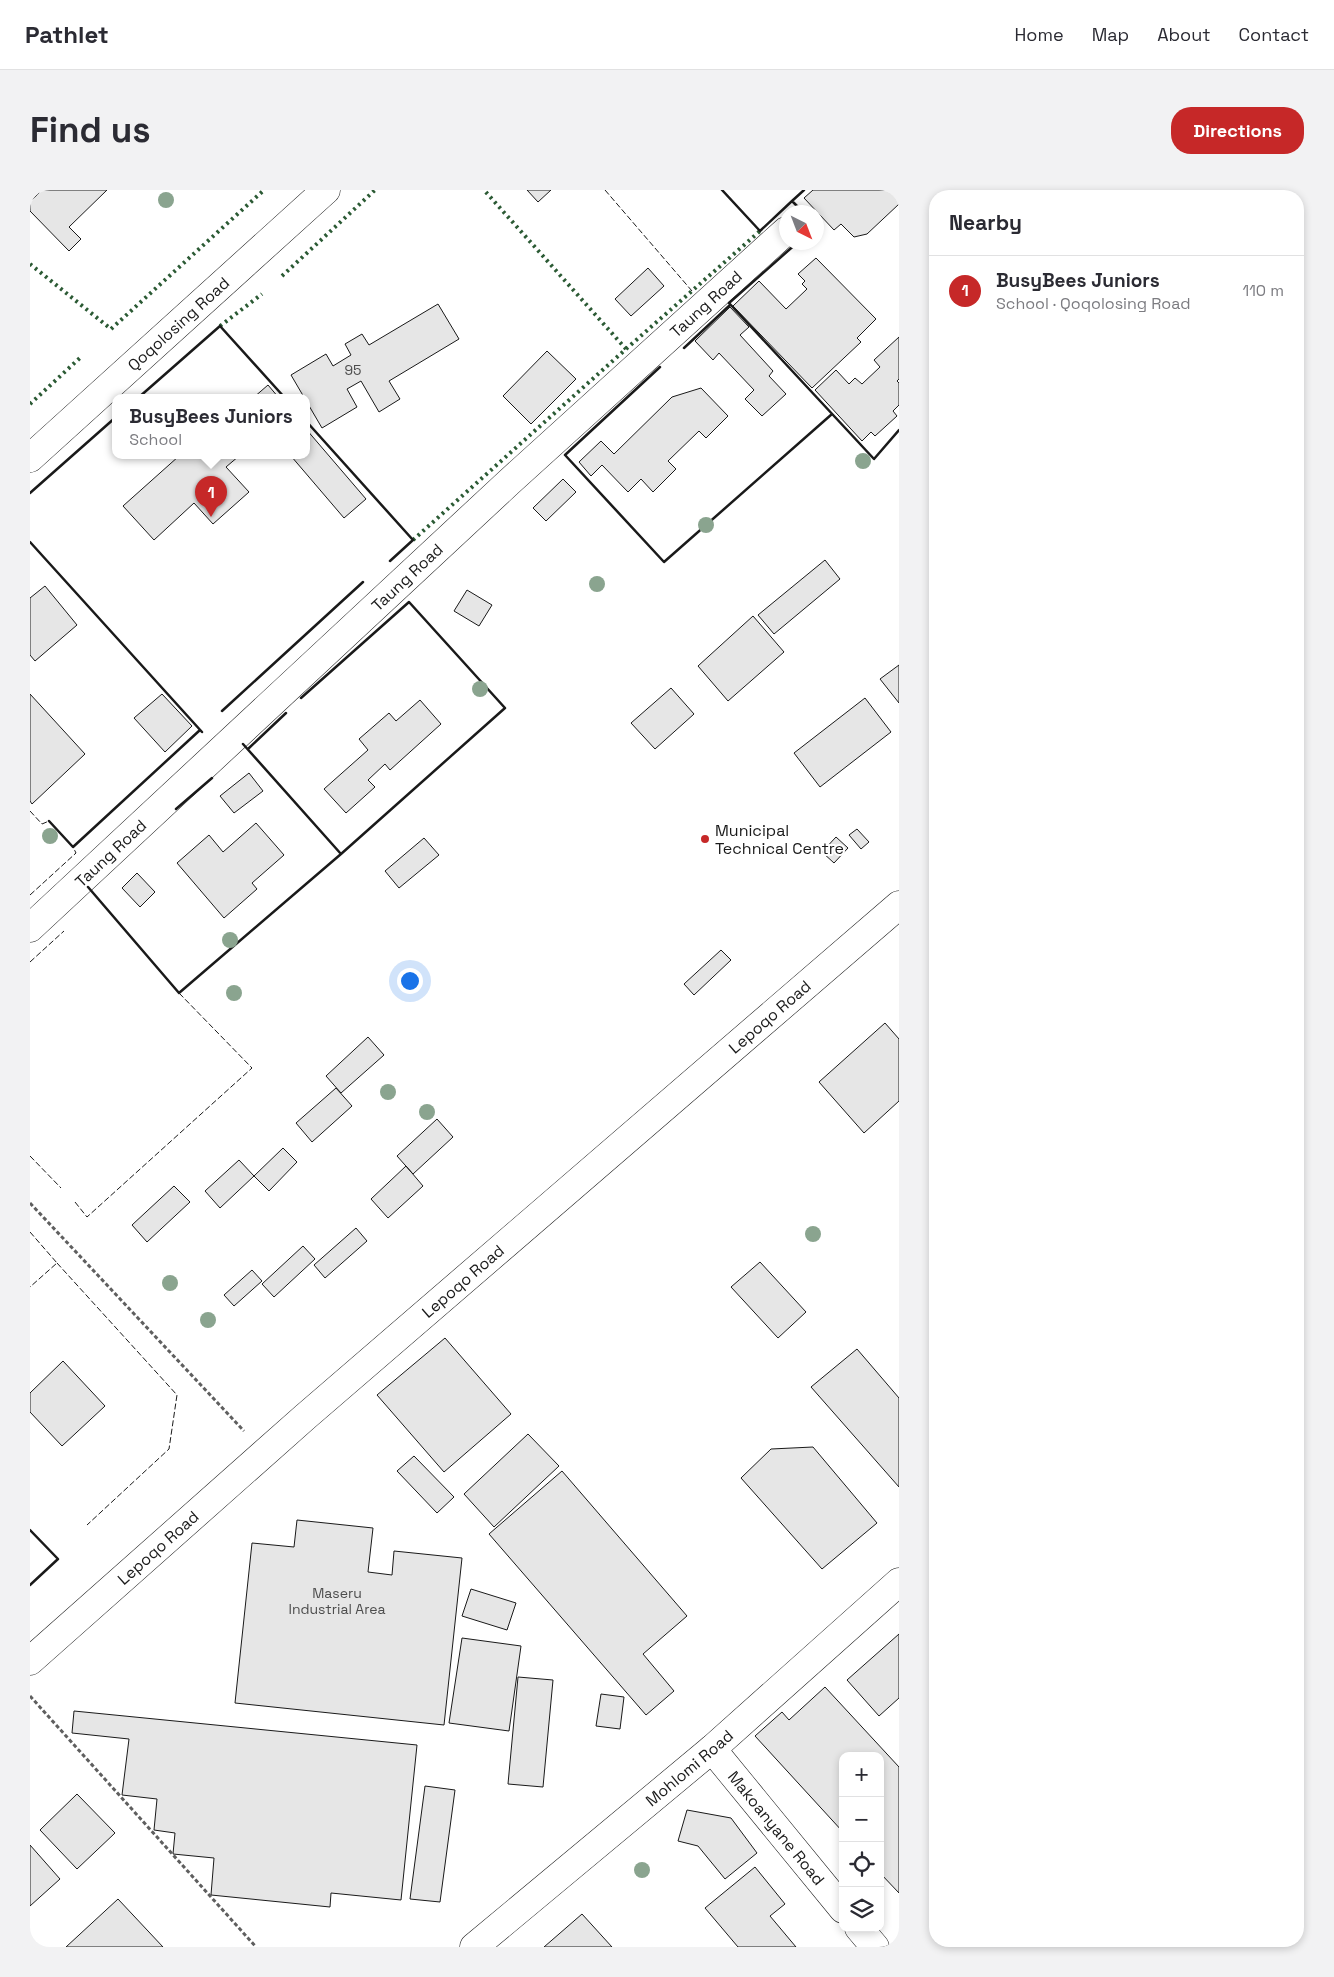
<!DOCTYPE html>
<meta charset="utf-8">
<style>
:root{--surface:#fff;--page:#f2f2f3;--text:#2b2b33;--muted:#7c7c81;--line:#e1e1e2;--accent:#c62828}
body{margin:0;font-family:"Space Grotesk",sans-serif;background:var(--page);color:var(--text)}
.controls{position:absolute;right:15px;bottom:15px;display:grid;overflow:hidden;border-radius:10px;box-shadow:0 2px 8px #0003}
.controls button{width:45px;height:45px;display:grid;place-items:center;padding:0;border:0;border-bottom:1px solid var(--line);background:var(--surface);color:var(--text);font:25px sans-serif}
.compass{position:absolute;left:749px;top:15px;width:45px;height:45px;border-radius:50%;background:var(--surface);box-shadow:0 2px 8px #0003;rotate:138deg}
.you{position:absolute;left:379px;top:790px;width:18px;height:18px;margin:-12px;border:4px solid #fff;border-radius:50%;background:#1a73e8;box-shadow:0 0 0 8px #1a73e833}
.badge{display:grid;place-items:center;width:32px;height:32px;border-radius:50%;background:var(--accent);color:#fff;font-size:16px;font-weight:700}
.pin{position:absolute;translate:-50% -41px;filter:drop-shadow(0 1px 2px #0008)}
.pin::after{content:'';position:absolute;top:26px;width:18px;height:15px;background:inherit;clip-path:polygon(0 0,100% 0,50% 100%)}
.popup{position:absolute;left:82px;top:204px;width:198px;height:65px;box-sizing:border-box;display:grid;place-content:center;border-radius:10px;background:var(--surface);filter:drop-shadow(0 1px 4px #0005);font-size:16px;white-space:nowrap;color:var(--muted)}
.popup b{font-size:19px;color:var(--text)}
.popup::after{content:'';position:absolute;left:50%;top:100%;margin-left:-10px;border:10px solid transparent;border-top-color:var(--surface)}
.list{margin:0;padding:0;list-style:none}
h2{display:flex;justify-content:space-between;align-items:center;height:65px;margin:0;padding:0 20px;font-size:21px}
h2 small{font-size:16px;font-weight:400;color:var(--muted)}
.list li{display:grid;grid-template-columns:32px 1fr auto;gap:15px;align-items:center;box-sizing:border-box;height:70px;padding:0 20px;border-top:1px solid var(--line)}
.list b{display:block;font-size:19px;white-space:nowrap}
.list p{margin:0;font-size:16px;white-space:nowrap;color:var(--muted)}
.list em{font-size:16px;font-style:normal;color:var(--muted)}
.icon{flex:none;width:28px;height:28px;fill:none;stroke:currentColor;stroke-width:2;stroke-linecap:round;stroke-linejoin:round}
.map{position:relative;flex:none;width:869px;height:1757px;overflow:hidden;border-radius:20px}
header{display:flex;align-items:center;gap:30px;box-sizing:border-box;height:70px;padding:0 25px;background:var(--surface);border-bottom:1px solid var(--line)}
header strong{font-size:24px}
nav{display:flex;gap:28px;margin-inline-start:auto;font-size:18px}
.intro{display:flex;align-items:center;justify-content:space-between;box-sizing:border-box;height:120px;padding:0 30px}
h1{margin:0;font-size:35px}
.button{padding:12px 22px;border-radius:20px;background:var(--accent);color:#fff;font-size:18px;font-weight:700}
main{display:flex;gap:30px;padding:0 30px}
aside{flex:1;background:var(--surface);border-radius:20px;box-shadow:0 2px 8px #0003}
.map>svg:first-child{display:block}
.building{fill:#e6e6e6;stroke:#1a1a1a}
.lines{fill:none;stroke-linecap:round;stroke-linejoin:round}
.minor-casing{stroke:#1a1a1a;stroke-width:29}
.path{stroke:#5f5f5f;stroke-width:3;stroke-dasharray:4 2.5;stroke-linecap:butt}
.minor{stroke:#fff;stroke-width:28}
.hedge{stroke:#2b5a34;stroke-width:4;stroke-dasharray:2.5 4;stroke-linecap:butt}
.fence{stroke:#1a1a1a;stroke-width:1;stroke-dasharray:6 2.5;stroke-linecap:butt}
.wall{stroke:#1a1a1a;stroke-width:2.5}
.tree{fill:#8aa48f}
.poi-dot{fill:#c62828;stroke:#fff;stroke-width:2}
.labels{text-anchor:middle;dominant-baseline:central;stroke-width:4;stroke-linejoin:round;paint-order:stroke}
.number-label{font-size:14px;fill:#4d4d4d}
.street-label{font-size:16px;fill:#1a1a1a;stroke:#fff}
.poi-label{font-size:16px;fill:#1a1a1a;stroke:#fff;text-anchor:start}
</style>
<header>
<strong>Pathlet</strong>
<nav><a>Home</a><a>Map</a><a>About</a><a>Contact</a></nav>
</header>
<div class="intro"><h1>Find us</h1><a class="button">Directions</a></div>
<main>
<div class="map">
<svg width="869" height="1757" viewBox="0 0 869 1757">
<rect width="100%" height="100%" fill="#fff"/>
<!-- building -->
<path class="building" d="M12,0H77L39,37L51,49L39,61L0,21V12Z
M497,0H521L508,12Z
M783,0H869V14L837,44L824,47L811,34L804,40L774,8Z
M786,68L846,129L827,148L831,152L782,198L703,116L729,91L756,119L777,99L772,94L775,91L768,84Z
M618,78L634,96L601,126L585,109Z
M408,114L429,149L359,191L370,209L349,222L331,191L317,199L327,217L292,238L261,185L296,164L303,176L321,165L315,154L332,144L339,155Z
M700,117L719,137L710,145L743,181L739,186L756,204L732,226L715,209L724,200L689,163L683,170L665,151Z
M869,147V189L867,191L869,193V215L863,221L867,226L845,246L841,242L832,251L785,200L806,180L819,194L825,188L832,194L850,177L844,170Z
M517,161L546,189L501,234L473,206Z
M238,195L249,208H223Z
M671,198L698,226L676,248L669,241L638,271L646,279L623,302L611,289L598,302L572,275L561,286L549,272L571,251L584,264L642,207Z
M276,239L336,309L314,328L261,266H276Z
M149,266H209L196,277L219,302L183,334L164,313L124,350L93,316Z
M533,289L546,302L516,331L503,318Z
M795,370L810,389L744,444L728,425Z
M15,396L47,435L5,471L0,465V408Z
M437,400L462,415L449,436L424,421Z
M723,426L754,462L698,511L668,476Z
M869,475V513L850,489Z
M641,498L664,524L625,559L601,533Z
M0,504L55,564L2,614L0,611Z
M132,504L162,536L135,562L104,528Z
M835,508L861,542L790,597L764,563Z
M390,510L411,534L360,580L355,574L338,590L345,597L316,623L294,599L338,560L329,549L359,523L366,531Z
M219,583L233,601L204,623L190,606Z
M226,633L254,665L222,693L227,699L194,728L147,673L179,645L193,662Z
M827,639L839,652L831,659L819,645Z
M806,647L818,658L804,673L792,662Z
M394,648L409,665L369,698L355,681Z
M107,683L125,702L110,717L92,698Z
M691,760L701,770L664,805L654,794Z
M855,833L869,849V911L834,943L789,892Z
M338,847L354,865L311,903L296,886Z
M306,898L322,916L282,952L266,933Z
M407,929L423,947L383,984L367,966Z
M253,958L267,972L239,1001L224,986Z
M209,970L224,986L190,1018L175,1001Z
M376,976L393,996L358,1028L341,1009Z
M144,996L160,1012L117,1052L102,1035Z
M326,1038L337,1051L295,1088L284,1075Z
M273,1056L285,1069L244,1107L232,1094Z
M730,1072L776,1122L748,1148L701,1097Z
M222,1080L232,1091L204,1116L194,1105Z
M415,1148L481,1224L414,1282L347,1205Z
M827,1159L869,1208V1297L781,1197Z
M33,1171L75,1216L32,1256L0,1222V1203Z
M498,1244L529,1276L464,1337L434,1304Z
M783,1257L847,1333L792,1379L711,1288L741,1259Z
M384,1266L424,1307L407,1323L367,1281Z
M532,1281L657,1426L613,1464L644,1501L616,1525L459,1344Z
M267,1330L343,1338L338,1382L362,1385L364,1361L432,1368L414,1535L205,1513L222,1353L264,1357Z
M441,1399L486,1413L477,1440L432,1426Z
M869,1444V1508L849,1526L817,1490Z
M432,1448L491,1456L479,1541L419,1533Z
M488,1487L523,1490L513,1597L478,1594Z
M795,1497L869,1577V1703L850,1683V1566H813V1642L725,1546L752,1522L759,1530Z
M571,1504L594,1507L590,1539L566,1536Z
M44,1521L387,1555L371,1710L301,1703L300,1717L181,1705L184,1668L143,1664L145,1643L124,1640L127,1609L92,1605L99,1549L42,1543Z
M395,1596L425,1600L410,1712L380,1709Z
M47,1604L85,1643L47,1679L10,1640Z
M657,1620L701,1628L727,1663L695,1689L668,1656L648,1651Z
M0,1655L30,1689L0,1716Z
M725,1677L755,1714L740,1726L766,1757H708L675,1718Z
M88,1709L133,1757H36Z
M552,1724L582,1757H514Z"/>
<g class="lines">
<defs>
<g id="minor">
<path id="s1" d="M0,268L296,0"/>
<path id="s2" d="M0,738L478,293L756,41"/>
<path id="s3" d="M0,1471L275,1227L869,715"/>
<path id="s4" d="M682,1559L813,1719"/>
<path d="M829,1738L845,1757"/>
<path id="s5" d="M444,1757L682,1559L869,1392"/>
</g>
</defs>
<!-- minor casing -->
<use href="#minor" class="minor-casing"/>
<!-- path -->
<path class="path" d="M0,1013L214,1241
M0,1506L226,1757"/>
<!-- minor -->
<use href="#minor" class="minor"/>
<!-- hedge -->
<path class="hedge" d="M0,74L81,139L234,0
M252,86L345,0
M190,136L232,104
M596,159L730,41
M0,214L52,166
M383,350L596,159L454,0"/>
<!-- fence -->
<path class="fence" d="M575,0L662,101
M0,621L12,634L19,631
M0,705L46,663L43,657
M0,772L34,741
M0,966L31,998
M45,1012L57,1027L222,878L149,803
M0,1042L27,1073L0,1097
M27,1073L147,1205L139,1259L57,1335"/>
<!-- wall -->
<path class="wall" d="M692,0L730,41L762,11
M773,22L762,11L774,0
M768,52L699,113L844,269L869,240
M654,158L700,115
M630,177L535,265L634,372L802,224
M108,208L190,136L255,208
M276,231L383,350L360,371
M0,303L86,227
M0,352L172,542
M271,508L379,412L475,518L311,664
M192,521L333,392
M219,558L256,523
M146,619L182,588
M19,631L43,657L170,540
M58,697L149,803L311,664L213,554
M0,1340L28,1369L0,1395"/>
</g>
<!-- trees -->
<g class="tree">
<circle cx="136" cy="10" r="8"/>
<circle cx="833" cy="271" r="8"/>
<circle cx="676" cy="335" r="8"/>
<circle cx="567" cy="394" r="8"/>
<circle cx="450" cy="499" r="8"/>
<circle cx="20" cy="646" r="8"/>
<circle cx="200" cy="750" r="8"/>
<circle cx="204" cy="803" r="8"/>
<circle cx="358" cy="902" r="8"/>
<circle cx="397" cy="922" r="8"/>
<circle cx="783" cy="1044" r="8"/>
<circle cx="140" cy="1093" r="8"/>
<circle cx="178" cy="1130" r="8"/>
<circle cx="612" cy="1680" r="8"/>
</g>
<!-- markers -->
<circle class="poi-dot" cx="675" cy="649" r="5"/>
<g class="labels">
<!-- number labels -->
<g class="number-label">
<text x="323" y="180">95</text>
<text x="307" y="1403">Maseru<tspan x="307" dy="16">Industrial Area</tspan></text>
</g>
<!-- street labels -->
<g class="street-label">
<text stroke="none"><textPath href="#s2" startOffset="920">Taung Road</textPath></text>
<text stroke="none"><textPath href="#s1" startOffset="200">Qoqolosing Road</textPath></text>
<text stroke="none"><textPath href="#s2" startOffset="515">Taung Road</textPath></text>
<text stroke="none"><textPath href="#s2" startOffset="110">Taung Road</textPath></text>
<text stroke="none"><textPath href="#s3" startOffset="981">Lepoqo Road</textPath></text>
<text stroke="none"><textPath href="#s3" startOffset="576">Lepoqo Road</textPath></text>
<text stroke="none"><textPath href="#s3" startOffset="171">Lepoqo Road</textPath></text>
<text stroke="none"><textPath href="#s5" startOffset="280">Mohlomi Road</textPath></text>
<text stroke="none"><textPath href="#s4" startOffset="102">Makoanyane Road</textPath></text>
</g>
<!-- poi labels -->
<g class="poi-label">
<text x="685" y="640">Municipal<tspan x="685" dy="18">Technical Centre</tspan></text>
</g>
</g>
</svg>
<div class="controls">
<button>+</button>
<button>−</button>
<button><svg class="icon" aria-label="locate" viewBox="0 0 24 24"><circle cx="12" cy="12" r="6"/><path d="M12 2v4M12 18v4M2 12h4M18 12h4"/></svg></button>
<button><svg class="icon" aria-label="layers" viewBox="0 0 24 24"><path d="M12 4l9 5-9 5-9-5zM3 14l9 5 9-5"/></svg></button>
</div>
<svg class="compass" viewBox="-18 -18 36 36"><path d="M0-13l5 13h-10z" fill="#e53935"/><path d="M0 13l5-13h-10z" fill="#7c7c81"/></svg>
<div class="you"></div>
<div class="pin badge" style="left:181px;top:327px">1</div>
<div class="popup"><b>BusyBees Juniors</b>School</div>
</div>
<aside>
<h2>Nearby<small></small></h2>
<ul class="list">
<li><span class="badge">1</span><div><b>BusyBees Juniors</b><p>School · Qoqolosing Road</p></div><em>110 m</em></li>
</ul>
</aside>
</main>
